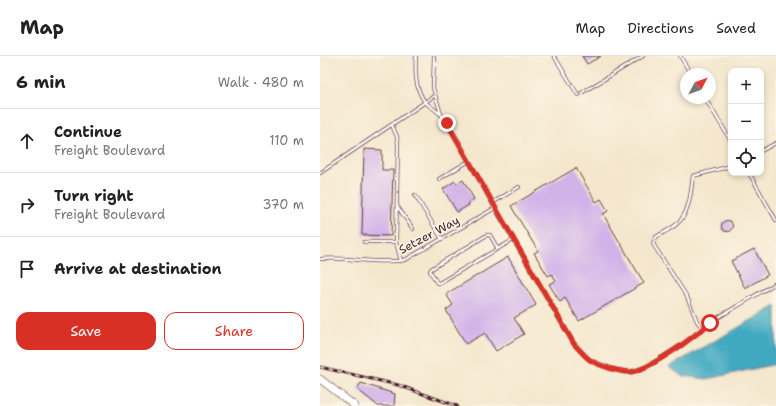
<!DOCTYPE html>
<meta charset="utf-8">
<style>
:root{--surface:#fff;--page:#f6f6f6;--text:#222;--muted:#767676;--line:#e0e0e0;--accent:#d93025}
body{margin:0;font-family:"Shantell Sans",sans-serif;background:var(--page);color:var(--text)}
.controls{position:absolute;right:12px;top:12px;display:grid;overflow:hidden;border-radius:8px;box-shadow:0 2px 6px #0003}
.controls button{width:36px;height:36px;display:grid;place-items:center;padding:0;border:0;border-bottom:1px solid var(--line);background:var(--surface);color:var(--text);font:20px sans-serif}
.compass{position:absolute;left:360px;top:12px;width:36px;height:36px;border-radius:50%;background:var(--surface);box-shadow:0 2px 6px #0003;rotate:49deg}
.stop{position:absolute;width:12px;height:12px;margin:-9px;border:3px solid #d93025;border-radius:50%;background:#fff}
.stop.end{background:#d93025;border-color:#fff;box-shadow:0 1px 4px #0008}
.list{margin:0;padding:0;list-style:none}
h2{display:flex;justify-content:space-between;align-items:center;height:52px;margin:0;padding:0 16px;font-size:17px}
h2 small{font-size:13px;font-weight:400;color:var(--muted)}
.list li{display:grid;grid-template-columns:26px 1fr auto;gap:12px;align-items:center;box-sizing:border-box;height:64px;padding:0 16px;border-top:1px solid var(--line)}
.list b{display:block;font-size:15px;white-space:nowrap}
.list p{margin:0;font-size:13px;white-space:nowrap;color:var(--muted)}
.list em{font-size:13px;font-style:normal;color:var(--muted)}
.actions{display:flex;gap:8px;padding:12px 16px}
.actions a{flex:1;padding:9px 0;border:1px solid var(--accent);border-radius:12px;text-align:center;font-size:14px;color:var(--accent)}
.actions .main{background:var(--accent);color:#fff}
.icon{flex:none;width:22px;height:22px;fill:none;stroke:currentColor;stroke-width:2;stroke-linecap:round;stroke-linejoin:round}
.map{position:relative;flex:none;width:456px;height:350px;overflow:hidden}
header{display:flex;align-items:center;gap:24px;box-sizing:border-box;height:56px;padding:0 20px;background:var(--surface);border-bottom:1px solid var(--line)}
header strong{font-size:19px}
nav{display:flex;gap:22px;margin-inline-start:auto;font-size:14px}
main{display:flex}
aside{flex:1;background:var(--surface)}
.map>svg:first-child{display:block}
.water{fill:#41a9c1;stroke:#466476}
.building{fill:#d1b2e9}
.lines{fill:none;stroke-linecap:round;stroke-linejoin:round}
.service-casing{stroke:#643d43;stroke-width:4}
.secondary-casing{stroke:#643d43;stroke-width:8}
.service{stroke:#fff;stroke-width:2.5}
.secondary{stroke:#fff;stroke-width:7}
.rail-casing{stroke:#4a1f2b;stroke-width:3}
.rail{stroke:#fcf5e5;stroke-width:1.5;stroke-dasharray:4.5;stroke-linecap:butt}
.route{stroke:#d93025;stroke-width:5}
.labels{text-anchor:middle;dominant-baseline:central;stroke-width:3.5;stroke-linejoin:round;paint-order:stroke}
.street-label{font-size:12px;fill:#4a1f2b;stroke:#fcf5e5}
</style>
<header>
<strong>Map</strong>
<nav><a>Map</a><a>Directions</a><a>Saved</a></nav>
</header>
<main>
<aside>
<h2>6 min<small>Walk · 480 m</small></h2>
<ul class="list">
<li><svg class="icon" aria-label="ahead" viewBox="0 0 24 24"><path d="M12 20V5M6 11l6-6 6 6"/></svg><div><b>Continue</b><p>Freight Boulevard</p></div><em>110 m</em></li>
<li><svg class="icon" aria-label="right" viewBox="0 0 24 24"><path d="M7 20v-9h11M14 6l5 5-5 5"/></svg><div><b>Turn right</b><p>Freight Boulevard</p></div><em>370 m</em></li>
<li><svg class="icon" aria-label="arrive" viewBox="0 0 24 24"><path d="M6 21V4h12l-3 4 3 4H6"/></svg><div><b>Arrive at destination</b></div></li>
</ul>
<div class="actions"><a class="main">Save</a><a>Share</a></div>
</aside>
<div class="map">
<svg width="456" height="350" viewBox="0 0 456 350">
<rect width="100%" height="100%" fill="#fcf5e5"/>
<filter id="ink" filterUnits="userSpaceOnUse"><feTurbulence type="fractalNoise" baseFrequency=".025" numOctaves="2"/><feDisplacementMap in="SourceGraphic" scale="8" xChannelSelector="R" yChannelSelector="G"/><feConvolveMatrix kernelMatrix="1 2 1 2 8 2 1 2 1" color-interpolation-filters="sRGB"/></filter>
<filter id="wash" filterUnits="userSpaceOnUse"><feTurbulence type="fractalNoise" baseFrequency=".012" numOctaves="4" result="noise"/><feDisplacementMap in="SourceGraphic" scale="16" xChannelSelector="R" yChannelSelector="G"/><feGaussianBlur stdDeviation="0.9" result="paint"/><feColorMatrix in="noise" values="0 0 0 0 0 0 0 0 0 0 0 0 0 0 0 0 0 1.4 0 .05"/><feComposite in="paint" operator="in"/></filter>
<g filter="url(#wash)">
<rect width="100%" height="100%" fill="#f4e7cd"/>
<!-- water -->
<path class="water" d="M456,250V308L387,323L362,320L349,311Z"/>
<g id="blocks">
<!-- building -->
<path class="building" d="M262,0H281L267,8Z
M44,93L62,94V114H73L71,180L42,179Z
M256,112L276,146L281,143L288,155L283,158L324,227L259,265L245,242L240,246L229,228L236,225L232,218L228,220L214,197L218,195L191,150Z
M143,124L154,143L148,147L149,149L137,156L123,133L135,125L137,128Z
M401.5 170a5.5 5.5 0 1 1 11 0a5.5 5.5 0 1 1-11 0Z
M434,193L448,219L425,232L411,205Z
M188,201L216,249L194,262L204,278L176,295L165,277L146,288L126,254L133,249L126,238Z
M41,327L75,338L74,350H58L37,333Z"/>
</g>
</g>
<g filter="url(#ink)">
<use href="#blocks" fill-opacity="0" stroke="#643d43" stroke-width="1"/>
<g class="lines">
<defs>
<path id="service" d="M96,0C95,16 95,33 105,46C109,50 116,54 120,58
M114,0L113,32L121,58L138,84L172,147L254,288L270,304L292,313L310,316L326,311L362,289L389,267L456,227
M234,0L258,39L323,0
M360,0L371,18
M385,42L411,85
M72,69L77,81L78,89L76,186L81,205
M441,95L456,87
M0,117L114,40
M429,117L456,164
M119,123L149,105
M95,139L122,183
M172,147L199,131
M77,150L93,173
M44,186H76
M178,193L170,179H167L111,213L110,215L117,227H119L193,184
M0,203C28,200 56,209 85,204L175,152
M383,273L377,265L367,241L333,188L336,181C344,176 354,172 360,165C370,153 371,135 373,120L411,110"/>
<path id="secondary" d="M0,323L35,350"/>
</defs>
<!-- service casing -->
<use href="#service" class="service-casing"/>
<!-- secondary casing -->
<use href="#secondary" class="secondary-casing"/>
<!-- service -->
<use href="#service" class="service"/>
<!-- secondary -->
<use href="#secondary" class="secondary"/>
<defs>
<path id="rail" d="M0,311L78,329L137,350"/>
</defs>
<!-- rail casing -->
<use href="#rail" class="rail-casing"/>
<!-- rail -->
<use href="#rail" class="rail"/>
</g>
</g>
<g class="lines" filter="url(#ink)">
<!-- route -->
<path class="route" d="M127,67L254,288C259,293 264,300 270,304C277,309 302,317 311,316C331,313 374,281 390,267"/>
</g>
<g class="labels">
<!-- street labels -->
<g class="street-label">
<text transform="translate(109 179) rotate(-28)">Setzer Way</text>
</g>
</g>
</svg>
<div class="controls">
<button>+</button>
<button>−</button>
<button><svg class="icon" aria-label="locate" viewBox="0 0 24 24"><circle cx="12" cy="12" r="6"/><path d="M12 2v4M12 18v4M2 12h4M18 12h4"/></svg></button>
</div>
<svg class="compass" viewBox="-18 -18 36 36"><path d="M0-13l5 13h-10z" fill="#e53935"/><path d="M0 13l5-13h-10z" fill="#767676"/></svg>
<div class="stop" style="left:390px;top:267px"></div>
<div class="stop end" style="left:127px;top:67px"></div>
</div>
</main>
